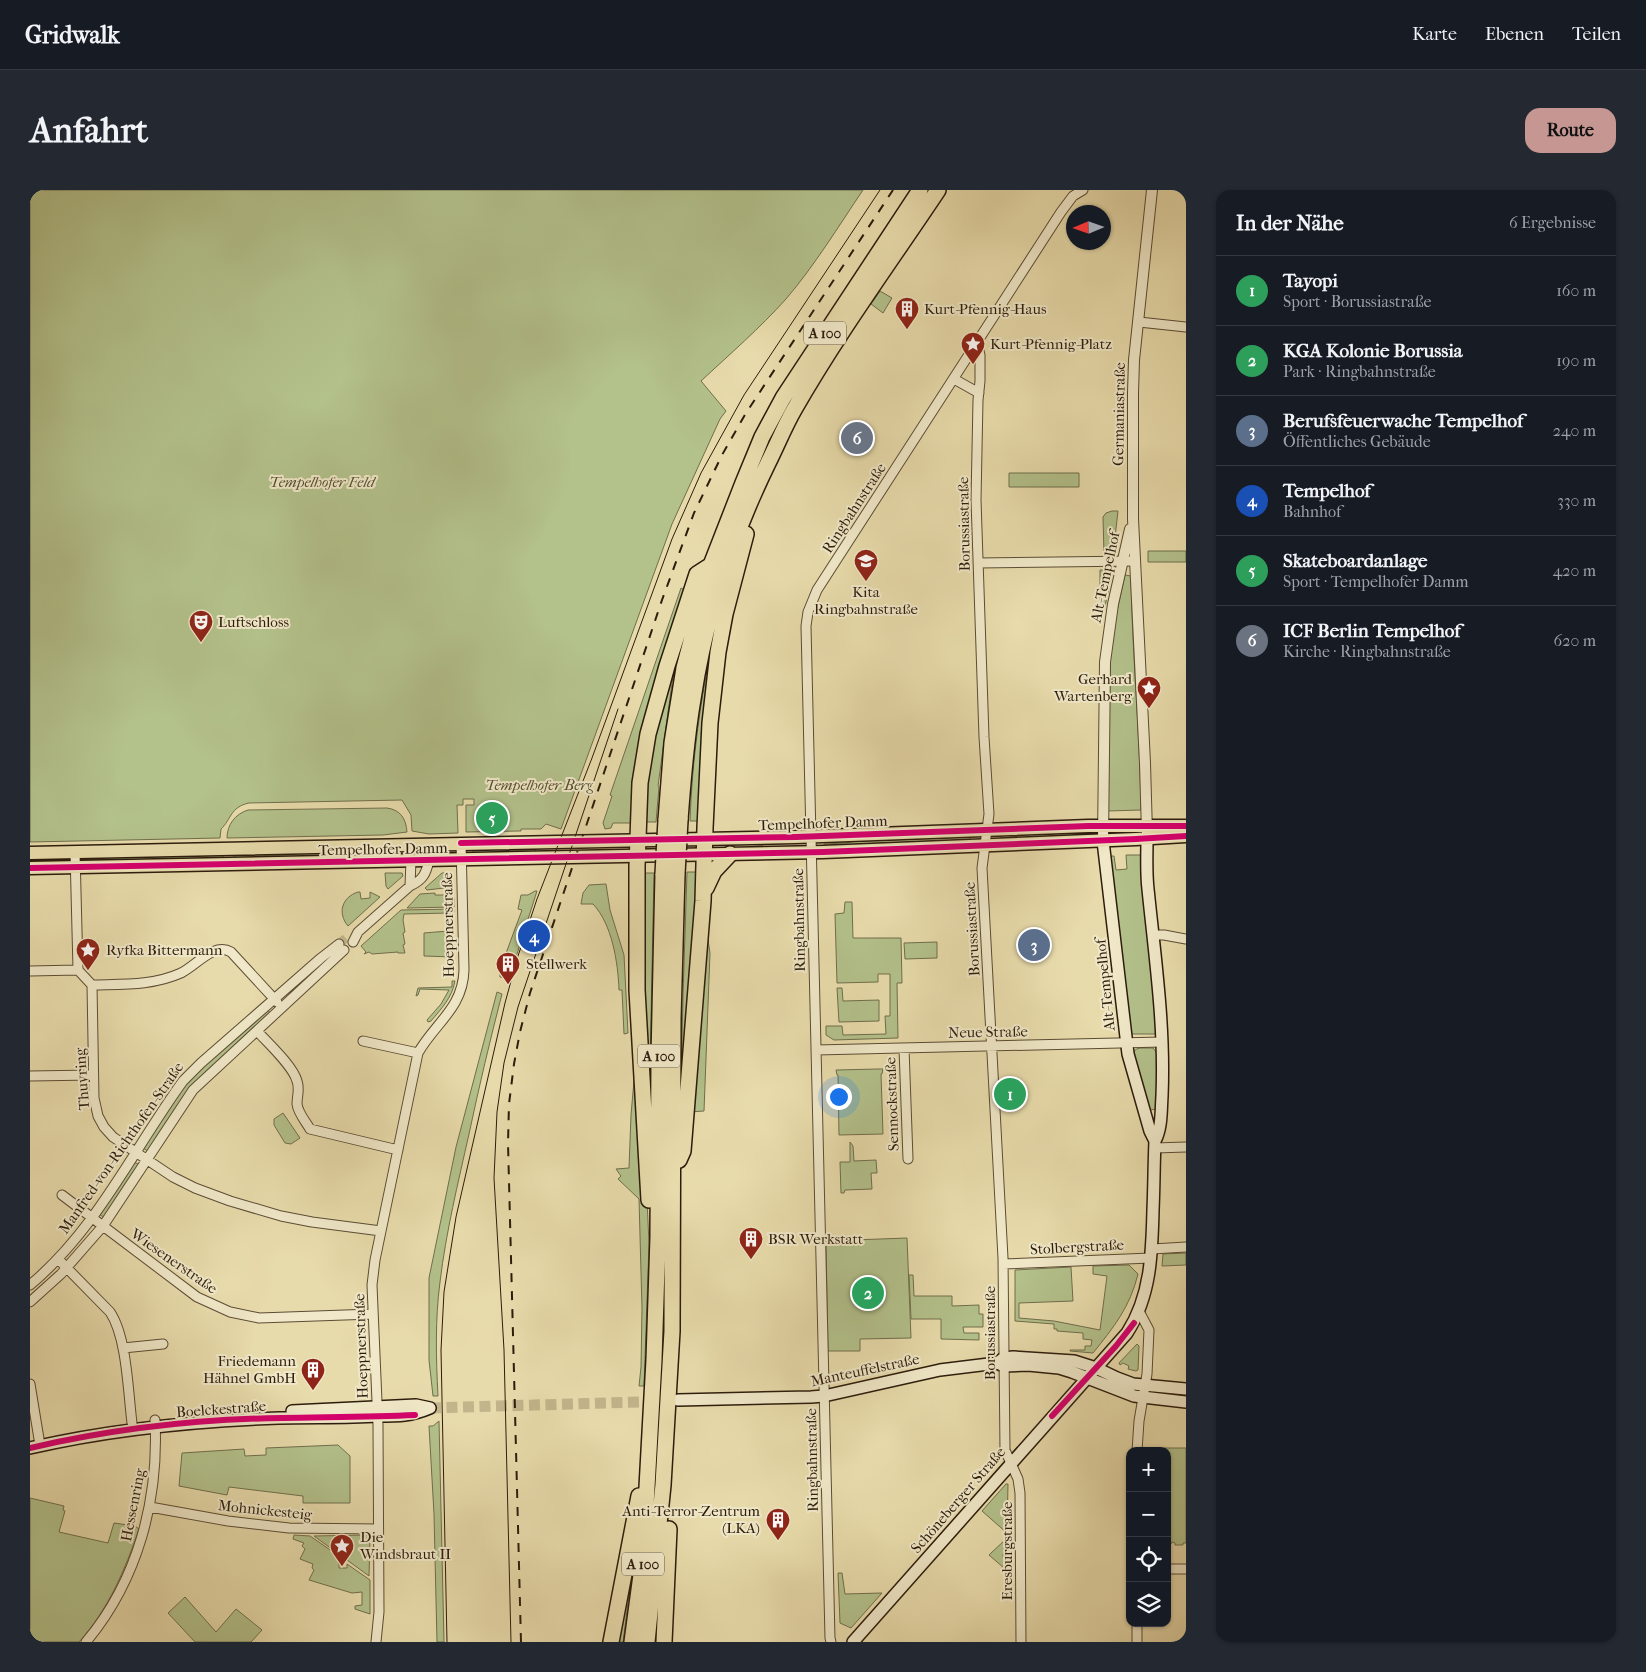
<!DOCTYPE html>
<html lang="de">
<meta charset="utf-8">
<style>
:root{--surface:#171b24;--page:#242831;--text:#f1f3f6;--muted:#9ea1a6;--line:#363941;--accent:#c59692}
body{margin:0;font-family:"IM FELL French Canon",serif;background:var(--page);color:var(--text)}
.controls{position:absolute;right:15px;bottom:15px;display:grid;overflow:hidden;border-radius:10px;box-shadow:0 1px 4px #0004}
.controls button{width:45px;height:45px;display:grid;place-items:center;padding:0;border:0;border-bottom:1px solid var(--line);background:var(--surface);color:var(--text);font:25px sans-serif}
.compass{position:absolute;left:1036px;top:15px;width:45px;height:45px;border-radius:50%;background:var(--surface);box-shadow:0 1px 4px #0004;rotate:268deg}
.you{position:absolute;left:808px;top:906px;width:18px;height:18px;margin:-12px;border:4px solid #fff;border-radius:50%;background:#1a73e8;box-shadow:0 0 0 8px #1a73e833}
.badge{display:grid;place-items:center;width:32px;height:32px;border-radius:50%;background:var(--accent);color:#fff;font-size:16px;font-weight:700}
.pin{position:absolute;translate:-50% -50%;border:2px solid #fff;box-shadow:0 1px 5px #0006}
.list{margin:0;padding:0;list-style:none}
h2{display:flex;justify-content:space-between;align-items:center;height:65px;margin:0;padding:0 20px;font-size:21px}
h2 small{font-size:16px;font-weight:400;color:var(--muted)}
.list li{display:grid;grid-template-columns:32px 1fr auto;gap:15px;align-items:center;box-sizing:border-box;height:70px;padding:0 20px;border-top:1px solid var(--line)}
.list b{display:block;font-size:19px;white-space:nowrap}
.list p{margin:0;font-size:16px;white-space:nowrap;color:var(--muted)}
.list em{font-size:16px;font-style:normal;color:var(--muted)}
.icon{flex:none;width:28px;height:28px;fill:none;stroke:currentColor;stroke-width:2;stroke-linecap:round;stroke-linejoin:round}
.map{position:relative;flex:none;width:1156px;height:1452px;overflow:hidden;border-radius:15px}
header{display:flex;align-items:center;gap:30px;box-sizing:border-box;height:70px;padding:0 25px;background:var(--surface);border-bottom:1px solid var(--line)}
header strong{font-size:24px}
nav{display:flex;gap:28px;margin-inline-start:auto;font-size:18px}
.intro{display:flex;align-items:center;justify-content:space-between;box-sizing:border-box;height:120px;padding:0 30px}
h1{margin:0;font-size:35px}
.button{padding:12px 22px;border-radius:15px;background:var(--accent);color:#111;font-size:18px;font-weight:700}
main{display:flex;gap:30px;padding:0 30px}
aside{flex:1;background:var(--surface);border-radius:15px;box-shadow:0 1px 4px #0004}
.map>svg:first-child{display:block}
.green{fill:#b3c18b;stroke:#706e4c}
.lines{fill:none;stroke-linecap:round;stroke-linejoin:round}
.minor-tunnel{stroke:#c2b58b;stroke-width:9;stroke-dasharray:9 4.5;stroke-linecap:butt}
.secondary-tunnel{stroke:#c2b58b;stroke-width:11;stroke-dasharray:11 5.5;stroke-linecap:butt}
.minor-casing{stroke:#5b4c34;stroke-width:11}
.tertiary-casing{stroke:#5b4c34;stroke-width:12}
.secondary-casing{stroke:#2c1c0c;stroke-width:14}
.primary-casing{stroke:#2c1c0c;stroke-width:15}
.motorway-casing{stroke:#2c1c0c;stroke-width:18}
.minor{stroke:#f0e8c8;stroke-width:9}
.tertiary{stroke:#f0e8c8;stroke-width:10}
.secondary{stroke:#f0e8c8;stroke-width:11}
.primary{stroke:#e8dbab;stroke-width:12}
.motorway{stroke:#e8dbab;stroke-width:15}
.tram{stroke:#2c1c0c;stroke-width:1}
.rail{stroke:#2c1c0c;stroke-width:2;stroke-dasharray:9 9;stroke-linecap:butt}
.motorway-bridge-casing{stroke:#2c1c0c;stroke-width:18;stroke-linecap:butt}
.motorway-bridge{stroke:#e8dbab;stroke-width:15}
.cycleway-casing{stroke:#f0e8c8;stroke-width:9}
.cycleway{stroke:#d6006c;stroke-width:6}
.labels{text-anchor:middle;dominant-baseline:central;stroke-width:4;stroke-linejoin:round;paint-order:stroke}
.shield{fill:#f0e8c8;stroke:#675944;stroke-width:1}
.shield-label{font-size:14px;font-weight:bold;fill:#2c1c0c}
.poi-label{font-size:15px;fill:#2c1c0c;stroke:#f0e8c8;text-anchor:start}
.street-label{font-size:15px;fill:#2c1c0c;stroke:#f0e8c8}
.park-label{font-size:15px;font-style:italic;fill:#544e32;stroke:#f0e8c8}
</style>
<header>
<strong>Gridwalk</strong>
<nav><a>Karte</a><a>Ebenen</a><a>Teilen</a></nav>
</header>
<div class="intro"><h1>Anfahrt</h1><a class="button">Route</a></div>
<main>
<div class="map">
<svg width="1156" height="1452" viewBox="0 0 1156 1452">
<rect width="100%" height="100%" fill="#e8dbab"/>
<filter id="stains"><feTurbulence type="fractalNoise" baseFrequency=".004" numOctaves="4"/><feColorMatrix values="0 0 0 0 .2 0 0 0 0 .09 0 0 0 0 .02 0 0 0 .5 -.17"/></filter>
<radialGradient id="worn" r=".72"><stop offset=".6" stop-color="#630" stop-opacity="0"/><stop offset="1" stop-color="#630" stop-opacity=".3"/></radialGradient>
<!-- green -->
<path class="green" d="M0,0H833C808,37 785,75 756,109C730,138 700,164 671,191L696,221L690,229L642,334L531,639L516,634L511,639H491V641H488L436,642V615H444V609H433V615H427L428,643L399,644L382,641L381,625L372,610L219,613C200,617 201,630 191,639L190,648L0,652Z
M850,101L862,108L853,123L841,114Z
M979,283H1049V297H979Z
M1082,321H1088L1083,365H1074L1073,327L1076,323Z
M1118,361H1156V372H1118Z
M1070,380H1080L1082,384L1074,421H1070Z
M1095,385L1101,386C1102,464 1110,542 1111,620L1077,621L1080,472L1085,430Z
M651,398L659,402L603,633H583L581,638L575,639L573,633L582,606L580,605Z
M649,450L642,493L628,596L629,597L626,632H614C615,570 634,510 649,450Z
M682,455L671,631H660C662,572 670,513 682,455Z
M357,618C371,620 376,629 377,642L353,645L197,648C197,635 205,624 218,620Z
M1058,641L1059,646L971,650V645Z
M940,646V651L795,657L794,654L815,653L826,651Z
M505,656L506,664L443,666V658Z
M372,660V666L204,669V664Z
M193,664V669L54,673V666Z
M1096,665H1111L1127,840L1126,844H1101L1079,666H1084L1086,680L1097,679Z
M657,682H670L651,899L653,806Z
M355,683H372L373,686L358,699L356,696Z
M412,683H422L423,697L397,700L395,698Z
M611,683H624L619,925L615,867Z
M576,694L580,720L594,765L598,843L594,844L592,800H589C588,772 582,734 563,714H551L553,703L559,695Z
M505,701H507L479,789L470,787V780L468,774L472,771L475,766L492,720L488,719L491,705H498Z
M328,702H330L331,709L340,708V702L350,707L318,736C307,723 312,707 328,702Z
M405,703V705H414V709L424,708V717L377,718L390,704Z
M815,712H822L823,748H871L872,793H867L868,848L804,850L796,845V836H812L813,845L856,844L855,826H860V784H848V792L807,793L805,724L814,723Z
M424,719V722L421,725V723L374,724L373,730L375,742L373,743L375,754L373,755L375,763H368V762L342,764L339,762L334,764L336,762L331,756L371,720Z
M418,741H423L424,767L394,766V743Z
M678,750L680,763L674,921L660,922L671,796Z
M907,752V768L875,769L874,753Z
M422,791H425C422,808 411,819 401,831L398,832L397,830L411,814L419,800L390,799L388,805L386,806L388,798L422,797Z
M807,798H812L813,811L849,810V831L809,832Z
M467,802L472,804C460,850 449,897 439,944C428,993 416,1042 410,1092C405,1130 406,1168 408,1206H403L399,1170V1088L426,957Z
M237,819L241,824L182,878L119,962L113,958L149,901L173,876Z
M1110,858H1123L1127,863V919L1120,920C1117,910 1101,870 1104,862C1105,859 1107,859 1110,858Z
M605,879L617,1009L619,1054L614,1196H609L611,1177L612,1118L609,1009L588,989L591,986L586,979L599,978L601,925Z
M848,879H853L852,884H851L853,944L809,945L808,885H807L806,880Z
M253,923L270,948L261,954L255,953L244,935V929Z
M820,952L823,956L824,971L846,970L847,983H841L842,999L815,1000L814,1003H811L810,972H820Z
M104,972L110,975L75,1028L69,1024Z
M877,1048L881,1148L830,1149V1161H798L796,1051Z
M1156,1063V1075L1132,1076L1133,1064Z
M1099,1075L1108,1084C1100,1117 1084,1137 1063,1163L1040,1161V1160H1055V1156H1061L1062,1150L1053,1149V1143L1027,1141V1139H1024V1134L985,1131V1080L1041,1077L1043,1111L989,1113V1128L1024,1131L1070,1140L1077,1086L1063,1084V1076Z
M879,1085H883L884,1106H922V1116L949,1115V1124H953V1137H933L934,1143H949V1150L911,1149V1129H881Z
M1107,1154L1109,1156L1108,1180L1106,1181L1098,1179L1099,1176L1093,1173L1090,1175L1089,1173Z
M409,1231L414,1452H407L404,1324L399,1236H403Z
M308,1255L320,1266V1313H273V1306L199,1297L197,1305L149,1296L152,1263L214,1259L215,1266L236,1265V1258Z
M1134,1258H1156V1353H1153V1355H1145V1353L1142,1352L1141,1354H1137V1261H1134Z
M976,1294H978L977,1343L952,1321Z
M0,1308L34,1316L33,1320L35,1321L29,1342L78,1353L84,1333L105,1336L109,1339C95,1380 78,1420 49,1452H0Z
M264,1345L280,1346L309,1366V1378H317V1374L340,1390V1424L325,1419V1416L332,1415V1402L322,1403L279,1390L284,1380L282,1378L283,1374L270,1369L275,1359L272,1356L274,1353L263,1349Z
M337,1345L340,1348L339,1386L284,1346Z
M976,1349L978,1351V1358H974L973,1367H978V1378H974L959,1365Z
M605,1358L593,1452H584Z
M808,1383H812L815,1404L852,1403L821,1438L810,1433Z
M155,1407L186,1442L206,1419L232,1440L221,1452H165L138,1423Z"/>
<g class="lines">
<!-- minor-tunnel -->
<path class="minor-tunnel" d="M309,754L318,746"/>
<!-- secondary-tunnel -->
<path class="secondary-tunnel" d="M400,1218L646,1211"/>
<defs>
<path id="minor" d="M1109,132L1156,137
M944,156L949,161L950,165V191L948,210L946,310L954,547L959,624L952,678L973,1068L975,1260L988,1289L990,1303L991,1452
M924,189L949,203
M948,373L1105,371
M45,662L48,780L62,795L64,908L68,926L74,937L83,947L143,987L165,998L200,1011L251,1026L282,1032L351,1041
M380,696L381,670
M1124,745H1134L1156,749
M323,752L328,742L380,696C393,690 396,684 399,670
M0,781L48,780
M62,795C92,794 122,796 151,783C167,775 184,752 201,762L247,812
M227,841C238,853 263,876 267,891C270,899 267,906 267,914C268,923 276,932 280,939L368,960
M333,851L388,863
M874,858L878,969
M786,860L1132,852
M0,886L63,885
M1125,958L1156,957
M32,1005L167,1107L200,1122L229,1128L343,1124
M1122,1059L1156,1057
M28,1069L80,1122C97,1147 98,1202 102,1233
M973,1074L1121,1068
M0,1095C67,1039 103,960 153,891L171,873L291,768L309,754
M0,1112L31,1084L73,1036L163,900L314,760
M93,1158L133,1154
M0,1194L10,1255
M1107,1261L1109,1231L1117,1184L1119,1140L1109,1121
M120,1317L198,1331L259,1338L348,1339
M1137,1379H1156
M1107,1433V1452
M56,1452C108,1390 129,1310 125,1230
M346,1452L349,1422L348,1235L342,1095L345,1070L388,863C405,833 433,818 434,780L431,653
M801,1452L800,1448L776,436L778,422L787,400L1031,22L1043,6L1053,0"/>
<path id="tertiary" d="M1117,643L1115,573L1103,329V203L1104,170L1122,0
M1073,651L1075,472L1083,414L1100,339"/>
<path id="secondary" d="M1117,649C1117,666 1116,682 1118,699C1125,768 1135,836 1132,906C1131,920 1132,938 1125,951
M967,1173L974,1168L983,1167L1044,1171L1066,1178L1087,1188L1103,1194L1156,1199
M648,1210L781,1207L794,1206L910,1180L967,1173L974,1176L998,1175L1029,1178L1042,1182L1104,1206L1156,1212
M262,1221L386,1215L400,1218
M0,1258C82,1239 165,1231 249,1228C282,1227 315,1228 348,1226C369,1226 381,1226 400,1218
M823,1452L1097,1143C1121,1106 1122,1063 1123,1020C1124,997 1124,974 1125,951L1120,941L1098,864L1073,651"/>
<path id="primary" d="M0,663L766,647L1058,636H1156
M0,678L793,662L1106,649L1156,646"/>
<path id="motorway" d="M636,630L642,553L654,478L681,375L713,293L732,247L753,208L890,0
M650,630C653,589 656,549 663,509C675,427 702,347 738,273C747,255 755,235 765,218C808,143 860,72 908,0
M676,698L684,681L700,664
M649,970L653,961L673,711L675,638L680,533L688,462L695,424L716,344
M619,1010L607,800V676L610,593L618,544L637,476L667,384L681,375
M581,1452L609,1306
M602,1452L613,1370L624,1170L628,1047L629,868L633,684
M617,1452L633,1295L642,1141L643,828L647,684
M634,1452L639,1339"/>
</defs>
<!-- minor casing -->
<use href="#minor" class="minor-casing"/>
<!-- tertiary casing -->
<use href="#tertiary" class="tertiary-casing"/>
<!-- secondary casing -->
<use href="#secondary" class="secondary-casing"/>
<!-- primary casing -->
<use href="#primary" class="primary-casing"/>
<!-- motorway casing -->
<use href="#motorway" class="motorway-casing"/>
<!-- minor -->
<use href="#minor" class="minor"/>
<!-- tertiary -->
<use href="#tertiary" class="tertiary"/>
<!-- secondary -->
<use href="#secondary" class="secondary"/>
<!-- primary -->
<use href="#primary" class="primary"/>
<!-- motorway -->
<use href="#motorway" class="motorway"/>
<!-- tram -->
<path class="tram" d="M417,1452L411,1160L414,1102L426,1027L475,813L487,769L507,709L562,568L642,349L671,283L714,205L850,0
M481,1452L474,1160L464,988L467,922L474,873L488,817L588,519"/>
<!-- rail -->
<path class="rail" d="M491,1452L478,953L479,914L484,874L490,842L500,803L632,410L664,323L692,265L716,223L863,0"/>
<defs>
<path id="motorway-bridge" d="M633,684L636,630
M647,684L650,630"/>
</defs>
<!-- motorway-bridge casing -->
<use href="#motorway-bridge" class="motorway-bridge-casing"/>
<!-- motorway-bridge -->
<use href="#motorway-bridge" class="motorway-bridge"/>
<defs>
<path id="cycleway" d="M431,653L766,647L1058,636H1156
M0,678L793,662L1106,649L1156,646
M1022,1226L1086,1156L1104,1133
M0,1258C82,1239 168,1229 252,1228C296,1227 340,1227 385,1225"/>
</defs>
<!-- cycleway casing -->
<use href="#cycleway" class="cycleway-casing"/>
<!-- cycleway -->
<use href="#cycleway" class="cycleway"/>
</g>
<!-- icons -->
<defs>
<symbol id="building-pin" viewBox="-11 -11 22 30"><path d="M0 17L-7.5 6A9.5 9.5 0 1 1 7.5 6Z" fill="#8f2418" stroke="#f0e8c8"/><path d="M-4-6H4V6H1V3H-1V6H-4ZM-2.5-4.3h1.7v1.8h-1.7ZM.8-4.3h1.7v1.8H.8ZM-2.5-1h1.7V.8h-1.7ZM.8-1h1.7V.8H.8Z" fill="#fff"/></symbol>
<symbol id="sight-pin" viewBox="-11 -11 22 30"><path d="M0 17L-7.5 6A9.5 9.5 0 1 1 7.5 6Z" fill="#8f2418" stroke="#f0e8c8"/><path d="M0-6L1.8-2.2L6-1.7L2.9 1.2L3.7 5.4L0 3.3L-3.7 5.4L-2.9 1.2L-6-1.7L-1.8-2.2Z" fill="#fff"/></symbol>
<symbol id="school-pin" viewBox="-11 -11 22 30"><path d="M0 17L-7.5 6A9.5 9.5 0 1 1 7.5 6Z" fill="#8f2418" stroke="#f0e8c8"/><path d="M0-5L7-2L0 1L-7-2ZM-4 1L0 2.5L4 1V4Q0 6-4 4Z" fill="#fff"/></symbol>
<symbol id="theatre-pin" viewBox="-11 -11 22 30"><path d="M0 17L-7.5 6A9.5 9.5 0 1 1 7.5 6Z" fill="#8f2418" stroke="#f0e8c8"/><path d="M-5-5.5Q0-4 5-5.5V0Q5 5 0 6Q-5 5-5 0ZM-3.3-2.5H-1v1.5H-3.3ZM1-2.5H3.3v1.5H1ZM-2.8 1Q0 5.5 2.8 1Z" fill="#fff"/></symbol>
</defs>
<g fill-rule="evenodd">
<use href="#building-pin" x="863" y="105" width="28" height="38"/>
<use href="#sight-pin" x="929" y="140" width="28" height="38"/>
<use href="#school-pin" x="822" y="357" width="28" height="38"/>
<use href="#theatre-pin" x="157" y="418" width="28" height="38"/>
<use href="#sight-pin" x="1105" y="484" width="28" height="38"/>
<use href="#sight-pin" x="44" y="746" width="28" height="38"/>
<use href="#building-pin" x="464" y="760" width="28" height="38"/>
<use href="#building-pin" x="707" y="1035" width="28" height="38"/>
<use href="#building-pin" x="269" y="1166" width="28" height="38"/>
<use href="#building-pin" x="734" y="1316" width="28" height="38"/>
<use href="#sight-pin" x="298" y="1342" width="28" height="38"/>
</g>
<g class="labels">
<!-- shield labels -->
<g class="shield">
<rect x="774" y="131.5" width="42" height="23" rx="4"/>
<rect x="608" y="854.5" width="42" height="23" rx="4"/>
<rect x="592" y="1362.5" width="42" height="23" rx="4"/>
</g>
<g class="shield-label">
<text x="795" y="143">A 100</text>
<text x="629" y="866">A 100</text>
<text x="613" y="1374">A 100</text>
</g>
<!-- poi labels -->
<g class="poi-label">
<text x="894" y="119">Kurt-Pfennig-Haus</text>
<text x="960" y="154">Kurt-Pfennig-Platz</text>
<text x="836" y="402" text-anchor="middle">Kita<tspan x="836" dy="17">Ringbahnstraße</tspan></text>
<text x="188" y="432">Luftschloss</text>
<text x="1102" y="489" text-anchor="end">Gerhard<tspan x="1102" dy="17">Wartenberg</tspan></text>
<text x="76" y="760">Ryfka Bittermann</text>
<text x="496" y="774">Stellwerk</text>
<text x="738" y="1049">BSR Werkstatt</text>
<text x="266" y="1171" text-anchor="end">Friedemann<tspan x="266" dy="17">Hähnel GmbH</tspan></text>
<text x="730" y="1321" text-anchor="end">Anti-Terror-Zentrum<tspan x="730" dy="17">(LKA)</tspan></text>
<text x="330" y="1347">Die<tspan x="330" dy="17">Windsbraut II</tspan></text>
</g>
<!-- street labels -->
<g class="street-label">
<text transform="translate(1089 224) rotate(-89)">Germaniastraße</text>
<text transform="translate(824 318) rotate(-57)">Ringbahnstraße</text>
<text transform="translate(934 334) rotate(-91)">Borussiastraße</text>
<text transform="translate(1075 387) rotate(-78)">Alt-Tempelhof</text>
<text transform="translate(793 633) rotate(-2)">Tempelhofer Damm</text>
<text transform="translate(353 659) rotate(-1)">Tempelhofer Damm</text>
<text transform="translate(769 730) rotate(-91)">Ringbahnstraße</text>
<text transform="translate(418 735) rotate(-91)">Hoeppnerstraße</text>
<text transform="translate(942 739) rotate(-93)">Borussiastraße</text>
<text transform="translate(1075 795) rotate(-96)">Alt-Tempelhof</text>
<text transform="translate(958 842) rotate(-1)">Neue Straße</text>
<text transform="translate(52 889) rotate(-94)">Thuyring</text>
<text transform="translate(862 914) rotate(-92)">Sennockstraße</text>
<text transform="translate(91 958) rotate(-55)">Manfred-von-Richthofen-Straße</text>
<text transform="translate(1047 1057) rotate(-3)">Stolbergstraße</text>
<text transform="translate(144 1071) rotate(35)">Wiesenerstraße</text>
<text transform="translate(960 1143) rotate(-90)">Borussiastraße</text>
<text transform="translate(331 1156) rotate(-92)">Hoeppnerstraße</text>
<text transform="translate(835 1180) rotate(-12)">Manteuffelstraße</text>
<text transform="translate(191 1219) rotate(-4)">Boelckestraße</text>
<text transform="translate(782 1270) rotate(-91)">Ringbahnstraße</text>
<text transform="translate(928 1310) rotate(-49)">Schöneberger Straße</text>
<text transform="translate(103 1315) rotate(-79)">Hessenring</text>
<text transform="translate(235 1320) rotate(6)">Mohnickesteig</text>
<text transform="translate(977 1361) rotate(-90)">Eresburgstraße</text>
</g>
<!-- park labels -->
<g class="park-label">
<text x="292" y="292">Tempelhofer Feld</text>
<text x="509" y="595">Tempelhofer Berg</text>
</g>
</g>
<rect width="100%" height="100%" filter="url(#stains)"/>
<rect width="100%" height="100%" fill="url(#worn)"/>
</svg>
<div class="controls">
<button>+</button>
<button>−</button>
<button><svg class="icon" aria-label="locate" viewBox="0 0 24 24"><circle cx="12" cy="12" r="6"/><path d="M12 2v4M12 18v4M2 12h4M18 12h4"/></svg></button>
<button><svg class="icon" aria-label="layers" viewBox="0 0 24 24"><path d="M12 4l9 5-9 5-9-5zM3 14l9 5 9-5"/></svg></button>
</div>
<svg class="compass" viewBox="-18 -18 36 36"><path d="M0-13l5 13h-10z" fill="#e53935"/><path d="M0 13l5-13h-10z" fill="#9ea1a6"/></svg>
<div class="you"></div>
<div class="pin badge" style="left:980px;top:904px;background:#2e9e5b">1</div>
<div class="pin badge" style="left:838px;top:1103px;background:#2e9e5b">2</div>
<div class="pin badge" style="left:1004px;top:755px;background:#5c6f8a">3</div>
<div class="pin badge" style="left:504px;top:746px;background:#1a4fb4">4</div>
<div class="pin badge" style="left:462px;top:628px;background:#2e9e5b">5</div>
<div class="pin badge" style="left:827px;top:248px;background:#6b7280">6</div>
</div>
<aside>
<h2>In der Nähe<small>6 Ergebnisse</small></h2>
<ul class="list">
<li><span class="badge" style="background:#2e9e5b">1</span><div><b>Tayopi</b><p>Sport · Borussiastraße</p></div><em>160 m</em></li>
<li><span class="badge" style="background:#2e9e5b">2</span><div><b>KGA Kolonie Borussia</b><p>Park · Ringbahnstraße</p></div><em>190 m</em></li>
<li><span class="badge" style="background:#5c6f8a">3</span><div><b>Berufsfeuerwache Tempelhof</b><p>Öffentliches Gebäude</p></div><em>240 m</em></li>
<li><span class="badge" style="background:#1a4fb4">4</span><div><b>Tempelhof</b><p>Bahnhof</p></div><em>330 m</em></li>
<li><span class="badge" style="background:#2e9e5b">5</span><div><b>Skateboardanlage</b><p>Sport · Tempelhofer Damm</p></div><em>420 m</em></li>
<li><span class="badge" style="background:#6b7280">6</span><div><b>ICF Berlin Tempelhof</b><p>Kirche · Ringbahnstraße</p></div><em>620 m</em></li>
</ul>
</aside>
</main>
